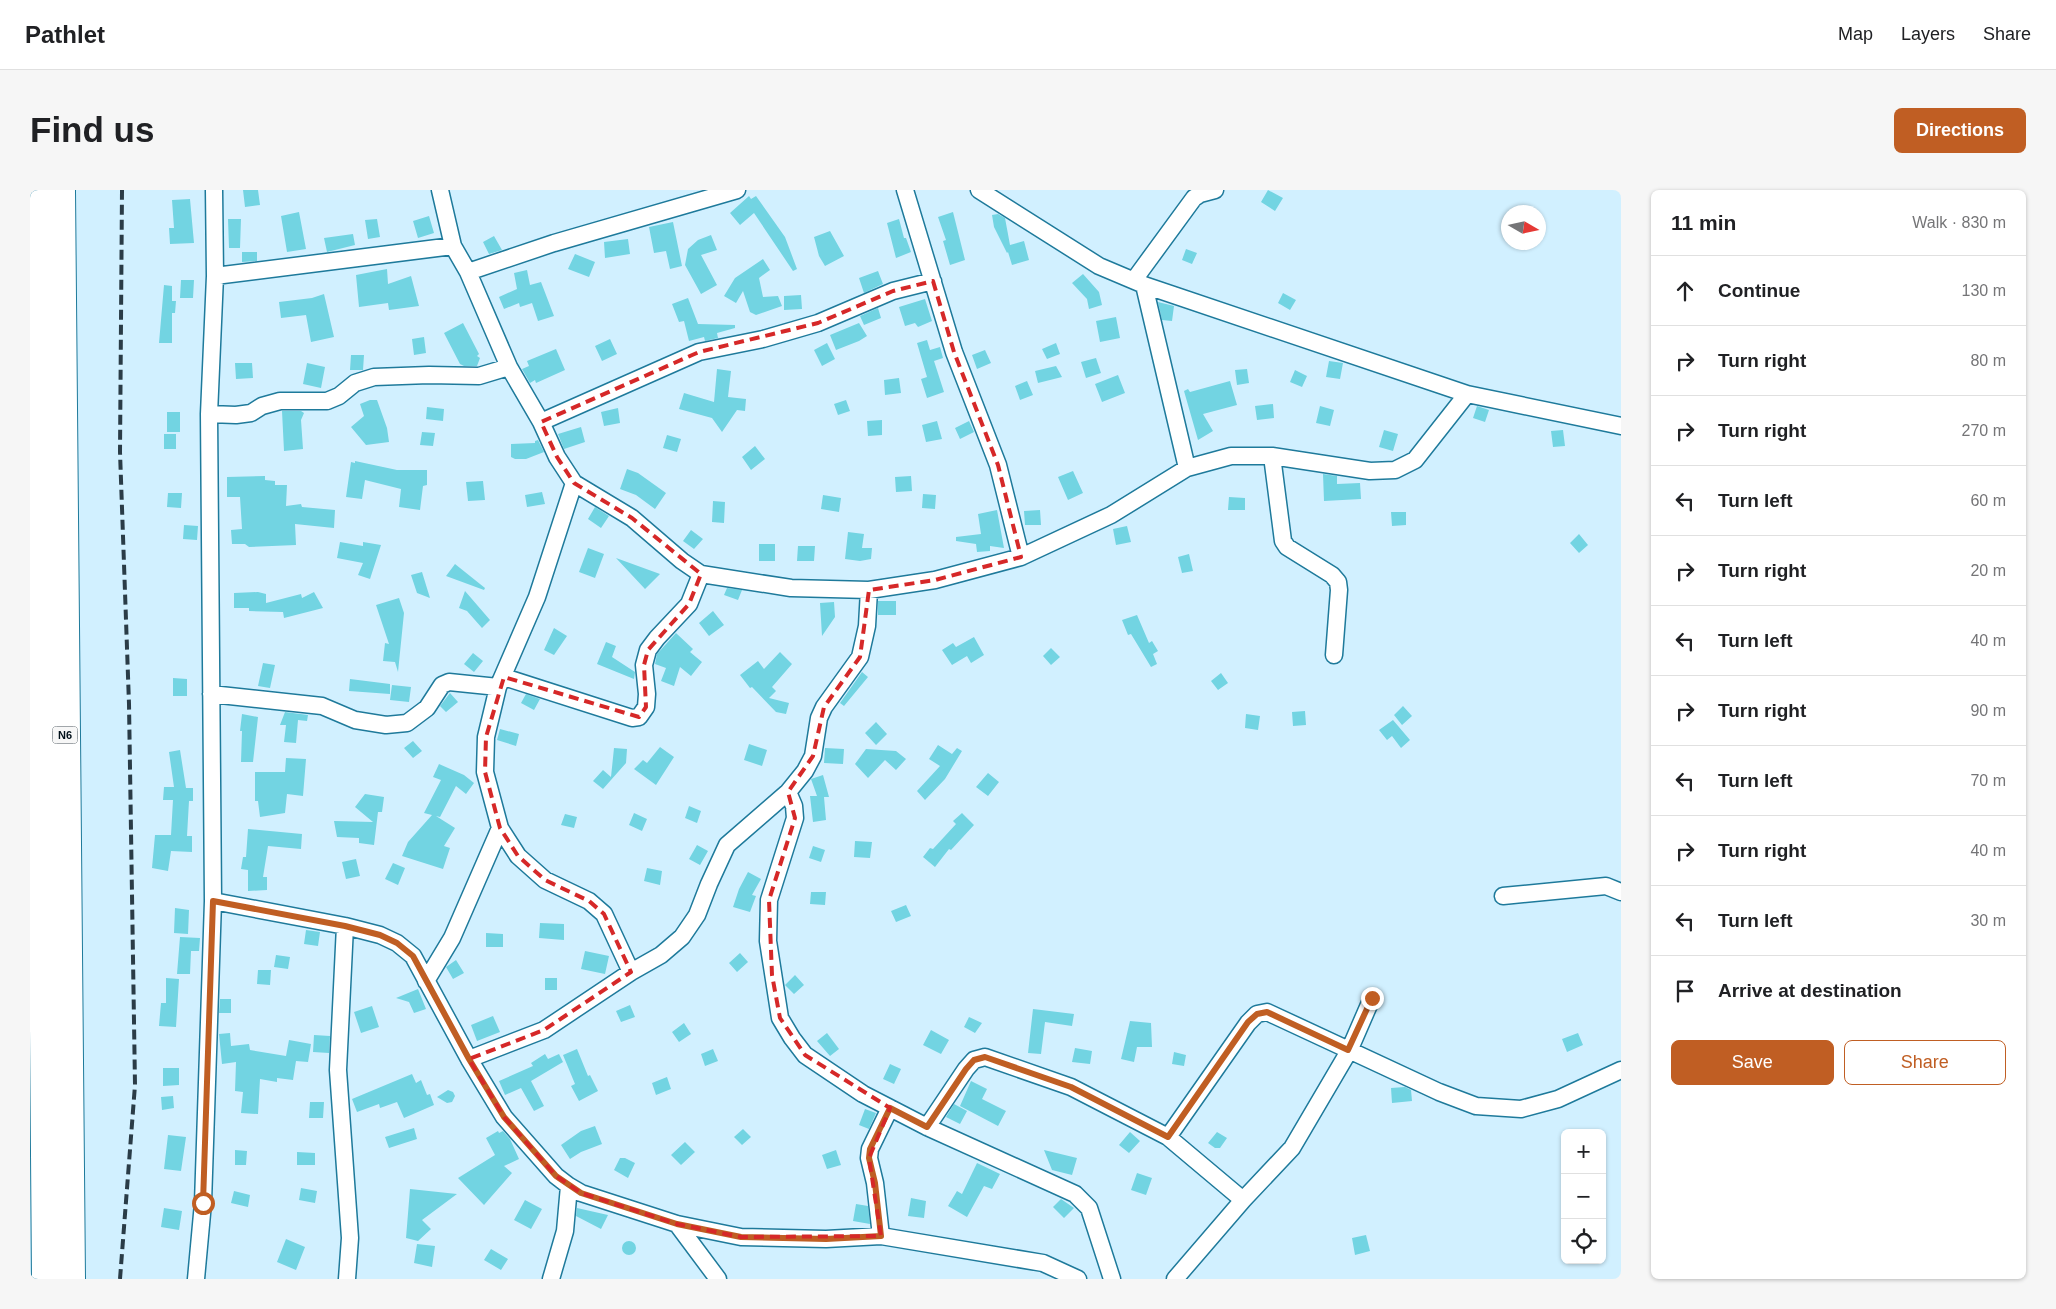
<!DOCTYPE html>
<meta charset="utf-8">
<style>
:root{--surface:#fff;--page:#f6f6f6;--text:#202124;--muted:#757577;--line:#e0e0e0;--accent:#c05e23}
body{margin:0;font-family:Arial,sans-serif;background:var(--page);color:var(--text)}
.controls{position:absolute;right:15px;bottom:15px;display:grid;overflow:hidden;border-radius:8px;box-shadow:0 1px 4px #0004}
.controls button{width:45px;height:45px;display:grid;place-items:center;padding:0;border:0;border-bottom:1px solid var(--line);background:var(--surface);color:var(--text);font:25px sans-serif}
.compass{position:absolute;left:1471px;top:15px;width:45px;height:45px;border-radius:50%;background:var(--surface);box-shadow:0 1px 4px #0004;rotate:99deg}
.stop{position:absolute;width:15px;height:15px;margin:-11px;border:4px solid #c05e23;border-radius:50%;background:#fff}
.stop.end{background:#c05e23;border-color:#fff;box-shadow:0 1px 5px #0008}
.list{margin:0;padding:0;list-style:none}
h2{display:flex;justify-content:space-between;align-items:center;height:65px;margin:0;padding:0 20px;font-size:21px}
h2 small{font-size:16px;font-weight:400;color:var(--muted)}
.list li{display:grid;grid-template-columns:32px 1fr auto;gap:15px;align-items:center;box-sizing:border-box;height:70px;padding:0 20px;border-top:1px solid var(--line)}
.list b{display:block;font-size:19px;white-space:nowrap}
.list em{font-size:16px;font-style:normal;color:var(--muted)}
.actions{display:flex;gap:10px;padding:15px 20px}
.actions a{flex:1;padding:11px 0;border:1px solid var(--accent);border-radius:8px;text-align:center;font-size:18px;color:var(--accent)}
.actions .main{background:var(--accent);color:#fff}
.icon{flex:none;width:28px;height:28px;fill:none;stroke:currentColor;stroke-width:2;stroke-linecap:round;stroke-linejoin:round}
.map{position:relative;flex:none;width:1591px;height:1089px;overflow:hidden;border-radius:8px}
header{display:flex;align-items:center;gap:30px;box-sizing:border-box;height:70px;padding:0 25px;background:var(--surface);border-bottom:1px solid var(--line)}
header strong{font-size:24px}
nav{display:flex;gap:28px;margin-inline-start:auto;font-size:18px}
.intro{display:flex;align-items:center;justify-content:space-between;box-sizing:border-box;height:120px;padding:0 30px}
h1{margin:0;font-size:35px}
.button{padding:12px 22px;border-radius:8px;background:var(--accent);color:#fff;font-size:18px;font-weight:700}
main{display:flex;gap:30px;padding:0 30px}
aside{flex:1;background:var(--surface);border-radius:8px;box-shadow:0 1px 4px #0004}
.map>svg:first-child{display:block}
.building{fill:#72d4e2}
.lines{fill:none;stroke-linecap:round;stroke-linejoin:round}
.minor-casing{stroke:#1e7a9b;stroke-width:19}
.trunk-casing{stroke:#1e7a9b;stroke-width:30}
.minor{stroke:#fff;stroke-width:16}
.trunk{stroke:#fff;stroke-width:28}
.rail{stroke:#2a3c47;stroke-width:4;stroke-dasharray:10 5;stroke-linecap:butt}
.route{stroke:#c05e23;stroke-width:6}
.marked{fill:none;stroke:#d62828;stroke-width:4;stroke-dasharray:10 6;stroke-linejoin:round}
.labels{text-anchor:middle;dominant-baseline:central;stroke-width:5;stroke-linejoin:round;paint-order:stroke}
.shield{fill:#f7f7f7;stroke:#4a555c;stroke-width:1}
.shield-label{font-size:11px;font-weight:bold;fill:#00101a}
</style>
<header>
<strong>Pathlet</strong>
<nav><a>Map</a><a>Layers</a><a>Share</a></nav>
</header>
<div class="intro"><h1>Find us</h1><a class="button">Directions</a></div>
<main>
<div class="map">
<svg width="1591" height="1089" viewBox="0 0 1591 1089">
<rect width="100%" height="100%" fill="#d1f0ff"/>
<!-- building -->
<path class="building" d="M213,0H228L230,15L215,17Z
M1238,0L1253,8L1245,21L1231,12Z
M719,6L721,9L726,6L755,47L767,79L763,81L724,23L710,35L700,23Z
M160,9L164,53L140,54L139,38H144L142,10Z
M269,22L276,59L257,62L251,26Z
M923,22L935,70L920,75L913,51L916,50L908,27Z
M968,24L975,28L980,55L994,51L999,70L982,75L978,62L977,63L964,37L962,25Z
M399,26L404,43L388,48L383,31Z
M198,29H211L210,58H199Z
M347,29L350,47L338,49L335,30Z
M869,29L874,48H876L881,62L866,68L857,33Z
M643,32L652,76L640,79L636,61L624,63L619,37Z
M800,41L814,66L795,76L789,66L784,47Z
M323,44L325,55L297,62L294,48Z
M681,45L687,60L671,65L687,95L671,104L655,75L658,59L668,50Z
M464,46L472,60L459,64L453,52Z
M598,49L600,64L575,68L574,52Z
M1156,59L1167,63L1162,74L1152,70Z
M212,62H227V71L212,72Z
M545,64L565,72L559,87L538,79Z
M733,69L740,80L729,88L733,107L748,106L752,116L726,125L720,122L713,101L706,113L694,106L705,88Z
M357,79L358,94L381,86L389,116L359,120L358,113L329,117L326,85Z
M497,80L500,95L511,92L524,126L508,131L502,113L490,117L489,113L474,119L469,107L487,99L484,83Z
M848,81L853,94L834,103L829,88Z
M1053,84L1069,102L1072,115L1059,119L1057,109L1042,93Z
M151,90H164L163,108H150Z
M134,95L142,96V111H146L145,123H142V153H129Z
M1253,103L1266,110L1260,120L1248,113Z
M294,104L304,147L281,152L276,125L251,128L249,112L282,108Z
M771,105L772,119L754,120V106Z
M658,108L668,134L705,135V138L687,143L688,148L675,151L674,147L659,151L654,131L649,132L642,114Z
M895,109L902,131L888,137L885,133L875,136L869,117Z
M1128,112L1144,116L1142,131L1132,130Z
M848,118L851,128L834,135L830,126Z
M1086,127L1090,148L1070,152L1066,131Z
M433,133L449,164L447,166L450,168L447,176H434L430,174L414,143Z
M829,133L837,146L829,151L806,160L800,145Z
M394,147L396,163L384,165L382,149Z
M580,149L587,164L572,171L565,156Z
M897,150L900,160L910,157L913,168L904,171L914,202L897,208L891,189L897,187L887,153Z
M797,153L805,169L792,176L784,160Z
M1026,153L1030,164L1017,169L1012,159Z
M526,159L535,180L506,193L505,190L500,193L492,179L499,176L497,171Z
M955,160L961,173L947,179L942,165Z
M321,165H334L333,180H320Z
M1066,168L1071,183L1056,188L1051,172Z
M1299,171L1313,173L1310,189L1296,187Z
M205,173H222L223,188L206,189Z
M277,173L295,177L291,198L273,194Z
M1026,176L1032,187L1008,193L1005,181Z
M687,179L701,181L698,207L716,209L715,221L707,220L692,242L682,228L649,219L654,203L684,212Z
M1217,179L1219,193L1207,195L1205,180Z
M1265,180L1277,186L1272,197L1260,192Z
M1088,185L1095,203L1072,212L1065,194Z
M869,188L871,203L855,205L854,190Z
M997,191L1003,205L990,210L985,196Z
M1200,191L1207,215L1173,224L1183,241L1168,250L1154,201L1158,199L1160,202Z
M340,210H347L357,238L359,252L336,255L321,237L334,226L330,214Z
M816,210L820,221L808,225L804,214Z
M1243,214L1244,228L1227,230L1225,216Z
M1290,216L1304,220L1300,236L1286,233Z
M1447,216L1459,220L1455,232L1443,228Z
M397,217L414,219L413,231L396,229Z
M588,218L590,233L574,236L571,222Z
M252,221H271L274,223L271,230L273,259L254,261Z
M137,222H150V242H137Z
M852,230V245L838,246L837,231Z
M907,231L912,249L896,252L892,235Z
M939,231L944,242L930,249L925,238Z
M551,237L555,252L534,259L528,244Z
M1354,240L1368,244L1363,261L1349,257Z
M1533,240L1535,256L1523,257L1521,241Z
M392,242L405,243L403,256L390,255Z
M134,244H146V259H134Z
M637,245L651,249L647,262L633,258Z
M508,250L514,262L496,269H485L481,267V254L505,253V251Z
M725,256L735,269L721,280L712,267Z
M325,271L367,280H397V295L393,296L390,320L369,317L371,299L335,290L332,309L316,307L321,272L325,273Z
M597,279L608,283L636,303L625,319L606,305L590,299Z
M1043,281L1053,303L1038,310L1028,287Z
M1293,284L1307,286V294L1330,293L1331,309L1294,311Z
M235,286V290L245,291V295H257L256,316L271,314L272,317L305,320L304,338L265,334L266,355L219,357L215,354H202L201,340L212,339L210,307H197V287Z
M881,286L882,301L866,302L865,287Z
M453,291L455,310L438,311L436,292Z
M512,302L515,314L497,317L495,305Z
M138,303H152L151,318L137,317Z
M893,304L906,305L905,319L892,318Z
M793,305L811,308L809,322L791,319Z
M1199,307L1215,308V320H1198Z
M683,311L695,312L694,333L682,332Z
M565,317L579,326L571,338L558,329Z
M967,320L974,358L960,356V361L947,362L946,354L926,351V347L951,344L948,324Z
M1010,320L1011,335H995L994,321Z
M1361,322H1376V335L1362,336Z
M154,335L168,336L167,350L153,349Z
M1097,336L1101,352L1086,355L1083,339Z
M661,340L673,349L664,359L653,351Z
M818,342L834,344L832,358H842L841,369L830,371L815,369Z
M1549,344L1558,355L1549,363L1540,353Z
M310,352L333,356V352L351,355L340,389L328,385L333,373L307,368Z
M729,354H745V371H729Z
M768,356H785L784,371H767Z
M558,358L574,364L565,388L549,382Z
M1159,364L1163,381L1152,383L1148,367Z
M586,368L630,384L615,399Z
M425,374L455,398L454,400L416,386Z
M392,382L400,408L387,403L381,385Z
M697,398L712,400L708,410L694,405Z
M435,401L460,430L452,438L437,421L429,418Z
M228,402L236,404V413L271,404L272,408L284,402L293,418L254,428L253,422L219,421V418H204V403Z
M369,408L374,423L368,482L365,472L353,471L355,453L359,454L346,415Z
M848,411H866V425H848Z
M804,412L805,427L792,446L790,413Z
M683,421L694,435L679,446L669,433Z
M1107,425L1119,453L1122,451L1128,461L1123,464L1127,474L1121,477L1101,444L1098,445L1092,430Z
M524,438L537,446L524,465L514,460Z
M646,443L663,459L660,462L672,472L661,486L650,477L644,496L631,491L636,478L625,474L627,464Z
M944,447L954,465L941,473L937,466L922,475L912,460L923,453L926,457Z
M576,452L586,456L582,467L605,482L604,489L567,474Z
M1021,458L1030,467L1021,475L1013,466Z
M750,462L762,474L742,497L746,501L739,508L759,513L756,524L746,522L722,497L720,498L710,485L728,471L734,479Z
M443,463L453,471L444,482L434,474Z
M233,473L245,475L240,498L228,496Z
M832,482L838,487L814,516L810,513Z
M1191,483L1198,493L1188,500L1181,491Z
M143,488L157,489V506H143Z
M320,489L360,494V504L319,501Z
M362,495L381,497L379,512L360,510Z
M420,503L428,512L416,522L410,516Z
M496,504L510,509L504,520L491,513Z
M1373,516L1382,526L1372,535L1364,525Z
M1275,521L1276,535L1263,536L1262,522Z
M255,522L278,525L277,531L268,530L266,553L254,552L256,535H250Z
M212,524L228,527L223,572H211L212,541H210Z
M1216,524L1230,526L1228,540L1215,538Z
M1363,530L1380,550L1371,558L1362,546L1357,550L1349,540Z
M846,532L857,544L846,555L835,543Z
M470,539L489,544L486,556L467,550Z
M383,551L392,561L383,568L374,558Z
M719,554L737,560L732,576L714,570Z
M908,555L922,564L927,558L932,561L915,589L895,610L887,601L910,576L899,569Z
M630,557L644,567L626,595L604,579L613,570L617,573Z
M584,558L597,559L596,573L573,599L563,591L573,580L581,587Z
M795,558L814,559L813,574L794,573Z
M836,559L866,561L876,569L866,580L855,570L838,588L825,574Z
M150,560L156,598H163V611H159L157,646H162V662L141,661L138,681L122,678L125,645H141L143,610H133L134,597H144L139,562Z
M256,568L276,569L273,606L257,604L255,623L230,627L228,611H225V582H255Z
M409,574L434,585L444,593L436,604L426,596L410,627L406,626L425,638L414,656L420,658L413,679L372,666L378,652L402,625L394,623L411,590L403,587Z
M958,583L969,592L958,606L946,597Z
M793,585L799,607H794L796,630L783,632L780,606H787L781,589Z
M335,604L354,607L352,622H348L344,655L329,653V648L307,647L304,631L343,632L325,617Z
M659,616L671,621L667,633L655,628Z
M604,623L617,629L612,641L599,635Z
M932,623L944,635L921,660L919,659L905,677L893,667L900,658L903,659L926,634L923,631Z
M535,624L547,627L544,638L531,635Z
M218,639L272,644L271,659L238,656L233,687H237V700L218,701V680L211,679L213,667H216Z
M825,651L842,652L840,668L824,667Z
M667,655L678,661L670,675L659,669Z
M783,656L795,660L791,672L779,668Z
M326,669L330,686L316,689L312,672Z
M363,673L375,678L368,695L355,689Z
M617,678L632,681L630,695L614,691Z
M718,682L731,689L722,705L726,706L720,722L703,717L709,699Z
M781,702H796L795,715L780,714Z
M876,715L881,726L866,732L861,721Z
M145,718L159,720L158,744L144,743Z
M510,733L534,734V750L509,748Z
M276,740L290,742L288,756L274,754Z
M456,743L473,744V757H456Z
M150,747L170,748L169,761H161L160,784H147Z
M555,761L579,766L575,784L551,779Z
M710,763L718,772L707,782L699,773Z
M246,765L260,767L258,779L244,777Z
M426,770L434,783L423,789L416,777Z
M228,780H241L240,795L227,794Z
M765,785L774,795L764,804L755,795Z
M136,788L149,789L146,837L129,836L131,813H136Z
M515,788H527V800H515Z
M388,799L396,819L384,823L379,812L366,808Z
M190,809H201V823H189Z
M600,815L605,827L591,832L586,821Z
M342,816L349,837L331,843L324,822Z
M1003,819L1044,824L1042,836L1015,832L1011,864L998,863Z
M463,826L470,842L447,851L441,835Z
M939,827L952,833L945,843L934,837Z
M1100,831L1121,833L1122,857H1107L1104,872L1091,869Z
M654,833L661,844L649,852L642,842Z
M901,840L919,850L911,864L893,855Z
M200,843L201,856L219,854L220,860L256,866L259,850L281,854L278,872L266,871L263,890L247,888V892L230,889L228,924L211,923L213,902L205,901L206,872L192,874L189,844Z
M797,843L809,859L800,866L787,851Z
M1548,843L1553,855L1537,862L1532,849Z
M284,845L300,846L299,863L283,862Z
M1045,858L1062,861L1060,874L1042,872Z
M547,859L558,886L560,885L568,901L549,911L541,896L545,894L533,865Z
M683,859L688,871L675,876L671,864Z
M1144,862L1156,865L1154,876L1142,874Z
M515,864L518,869L529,864L533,872L501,891L514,916L504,921L491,898L475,905L469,891L503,876L501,873Z
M860,874L871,879L864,894L853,889Z
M133,878H149V895L133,896Z
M382,884L386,893L391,890L397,905L400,904L404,915L374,928L367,912L350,918L349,914L327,922L322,909Z
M637,887L641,899L626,905L622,893Z
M941,891L957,899L952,909L976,921L968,936L930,916Z
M1375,897L1381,900L1382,911L1362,913L1361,898Z
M418,900L423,902L425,906L422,912L417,913L407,907Z
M143,906L144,918L132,920L131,907Z
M280,912H294L293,928H279Z
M924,914L937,921L930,934L916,927Z
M835,919L846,923L839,939L829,935Z
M565,936L572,954L551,962L540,969L531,955L551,941Z
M384,938L387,949L359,958L355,947Z
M713,939L721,947L712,955L704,947Z
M468,941L469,943L473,941L480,949L489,969L474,976L482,983L454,1015L428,988L465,965L456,948Z
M1100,942L1110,951L1099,963L1089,955Z
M1187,942L1197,948L1190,958H1185L1178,953Z
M138,945L156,947L151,981L134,979Z
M655,952L665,962L651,975L641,965Z
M205,960L217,961L216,975H205Z
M806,960L811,975L797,979L792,965Z
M1014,960L1047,968L1042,985L1022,980Z
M267,962L285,963V975H267Z
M590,968H595L605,973L598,988L584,980Z
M947,973L970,984L962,999L954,996L937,1027L918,1016L927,1001L932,1004Z
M1107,983L1122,988L1116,1005L1101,1000Z
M271,998L287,1001L285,1013L269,1010Z
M380,999L427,1004L392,1030L401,1039L388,1051L376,1048Z
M204,1001L220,1005L218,1017L201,1013Z
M881,1008L896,1011L894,1028L878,1026Z
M1031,1009L1044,1018L1034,1028L1023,1017Z
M495,1010L512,1019L501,1039L484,1030Z
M826,1014L838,1016L840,1034L823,1031Z
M134,1018L152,1021L149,1040L131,1037Z
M547,1018L578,1025L571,1039L546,1026Z
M1336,1045L1340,1061L1325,1065L1322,1048Z
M256,1049L275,1057L266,1080L247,1072Z
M592 1058a7 7 0 1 1 14 0a7 7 0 1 1-14 0Z
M387,1054L405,1056L402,1077L384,1073Z
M461,1059L478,1069L471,1080L454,1070Z"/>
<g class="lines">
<defs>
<path id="minor" d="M410,0L423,56
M875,0L924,162L968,275L991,367
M949,0L1069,76L1114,95L1437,204L1591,236
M438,82L524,53L707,0
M185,86L423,56L438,82L479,177L511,232L527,267L544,293L602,328L652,371L671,384L761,398L839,400L905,390L991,367L1081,325L1157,278L1201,266H1242L1340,281L1365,280L1385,270L1437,204
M1104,90L1164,8L1170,4L1185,0
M1114,95L1157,278
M179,224L206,225L221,223L232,216L250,211H297L309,206L325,193L344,187L399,185L449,186L479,177
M511,232L669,162L733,149L788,133L863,101L903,91
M1242,266L1253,351L1257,357L1302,385L1308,392L1309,400L1304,465
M544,293L507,407L468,497L456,547L455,582L470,638L488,666L515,690L559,711L574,724L601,782
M474,487L602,528L609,527L616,517L617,504L614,475L618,460L627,448L659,414L671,384
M181,504L292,516L325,530L356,535L377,533L397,518L412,495L419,492L468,497
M758,602L764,616L765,628L739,710L738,751L750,828L762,848L775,865L833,904L897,937L1045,1004L1059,1018L1082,1089
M1473,706L1576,696L1591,702
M183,711L315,736L350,745L367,753L383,766L439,869L474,927L526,986L539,996L551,1003L647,1034L711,1047L796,1049L851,1046L1013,1073L1048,1089
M315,736L308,880L320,1048L317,1089
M396,791L422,748L470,638
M439,869L514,840L601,782L631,765L652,747L667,725L679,694L697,655L758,602L775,581L783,566L789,528L794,517L830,467L837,436L839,400
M897,937L936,879L944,870L955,867L1041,897L1138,947L1213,1010
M1138,947L1218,833L1227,824L1237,822L1409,902L1446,916L1491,919L1528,909L1591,880
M647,1034L688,1089
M851,1046L845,993L839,968L840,959L860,918
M166,1089L173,1013L183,711L179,224L185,86L184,0
M521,1089L535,1041L539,996
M1145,1089L1213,1010L1262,958L1319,861L1342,808"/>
<path id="trunk" d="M5,0L10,339L16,1089
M31,0L41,1089"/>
</defs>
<!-- minor casing -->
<use href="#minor" class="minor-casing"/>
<!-- trunk casing -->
<use href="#trunk" class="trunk-casing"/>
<!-- minor -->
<use href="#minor" class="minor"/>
<!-- trunk -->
<use href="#trunk" class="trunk"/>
<!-- rail -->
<path class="rail" d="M90,1089L105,895L99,514L90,262L92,0"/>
</g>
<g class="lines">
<!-- route -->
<path class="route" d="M173,1013L183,711L315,736L350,745L367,753L383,766L439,869L474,927L526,986L551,1003L647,1034L711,1047L796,1049L851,1046L845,993L839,968L840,959L860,918L897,937L936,879L944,870L955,867L1041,897L1138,947L1218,832L1227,824L1237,822L1318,860L1342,808"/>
</g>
<!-- marked area -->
<path class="marked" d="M903,91L924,162L968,275L991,367L905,390L839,400L830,467L794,517L783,566L758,602L765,628L739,710L742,785L750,828L775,865L860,918L839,968L851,1046L711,1047L647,1034L551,1003L526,986L474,927L439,869L514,840L601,782L574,724L559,711L515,690L488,666L470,638L455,582L456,547L474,487L609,527L616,517L614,475L618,460L659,414L671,384L602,328L544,293L527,267L511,232L669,162L788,133L863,101Z"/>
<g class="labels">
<!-- shield labels -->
<rect class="shield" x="22.5" y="536.5" width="25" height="17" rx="4"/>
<g class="shield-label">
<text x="35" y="545">N6</text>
</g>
</g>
</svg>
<div class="controls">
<button>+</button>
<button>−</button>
<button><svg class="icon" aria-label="locate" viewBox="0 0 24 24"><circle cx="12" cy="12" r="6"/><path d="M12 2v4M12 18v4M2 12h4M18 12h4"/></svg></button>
</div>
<svg class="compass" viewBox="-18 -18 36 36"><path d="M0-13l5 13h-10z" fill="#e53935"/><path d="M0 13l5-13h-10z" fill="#757577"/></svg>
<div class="stop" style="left:173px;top:1013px"></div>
<div class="stop end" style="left:1342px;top:808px"></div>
</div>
<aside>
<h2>11 min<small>Walk · 830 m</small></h2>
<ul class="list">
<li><svg class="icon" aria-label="ahead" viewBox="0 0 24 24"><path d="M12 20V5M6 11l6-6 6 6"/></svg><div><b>Continue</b></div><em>130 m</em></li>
<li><svg class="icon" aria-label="right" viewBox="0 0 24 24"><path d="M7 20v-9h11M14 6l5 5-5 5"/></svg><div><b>Turn right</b></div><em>80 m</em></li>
<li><svg class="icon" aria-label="right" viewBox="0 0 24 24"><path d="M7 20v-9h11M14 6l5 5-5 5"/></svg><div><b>Turn right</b></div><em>270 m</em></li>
<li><svg class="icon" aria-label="left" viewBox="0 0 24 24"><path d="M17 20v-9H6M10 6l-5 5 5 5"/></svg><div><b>Turn left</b></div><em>60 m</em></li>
<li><svg class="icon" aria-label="right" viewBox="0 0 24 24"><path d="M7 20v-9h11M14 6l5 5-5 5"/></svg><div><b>Turn right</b></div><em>20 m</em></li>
<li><svg class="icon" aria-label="left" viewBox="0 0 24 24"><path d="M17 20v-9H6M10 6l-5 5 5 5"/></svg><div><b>Turn left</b></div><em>40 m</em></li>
<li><svg class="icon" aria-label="right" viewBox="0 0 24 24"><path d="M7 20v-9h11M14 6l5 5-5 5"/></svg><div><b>Turn right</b></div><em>90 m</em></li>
<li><svg class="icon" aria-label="left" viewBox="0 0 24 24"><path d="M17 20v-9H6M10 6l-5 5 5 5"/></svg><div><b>Turn left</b></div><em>70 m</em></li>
<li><svg class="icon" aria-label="right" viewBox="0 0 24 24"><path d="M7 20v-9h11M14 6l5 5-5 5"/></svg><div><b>Turn right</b></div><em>40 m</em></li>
<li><svg class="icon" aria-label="left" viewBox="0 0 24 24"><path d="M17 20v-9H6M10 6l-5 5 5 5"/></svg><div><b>Turn left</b></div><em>30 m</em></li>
<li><svg class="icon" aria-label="arrive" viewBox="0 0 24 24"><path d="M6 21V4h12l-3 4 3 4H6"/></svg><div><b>Arrive at destination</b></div></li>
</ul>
<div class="actions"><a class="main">Save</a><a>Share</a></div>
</aside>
</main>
